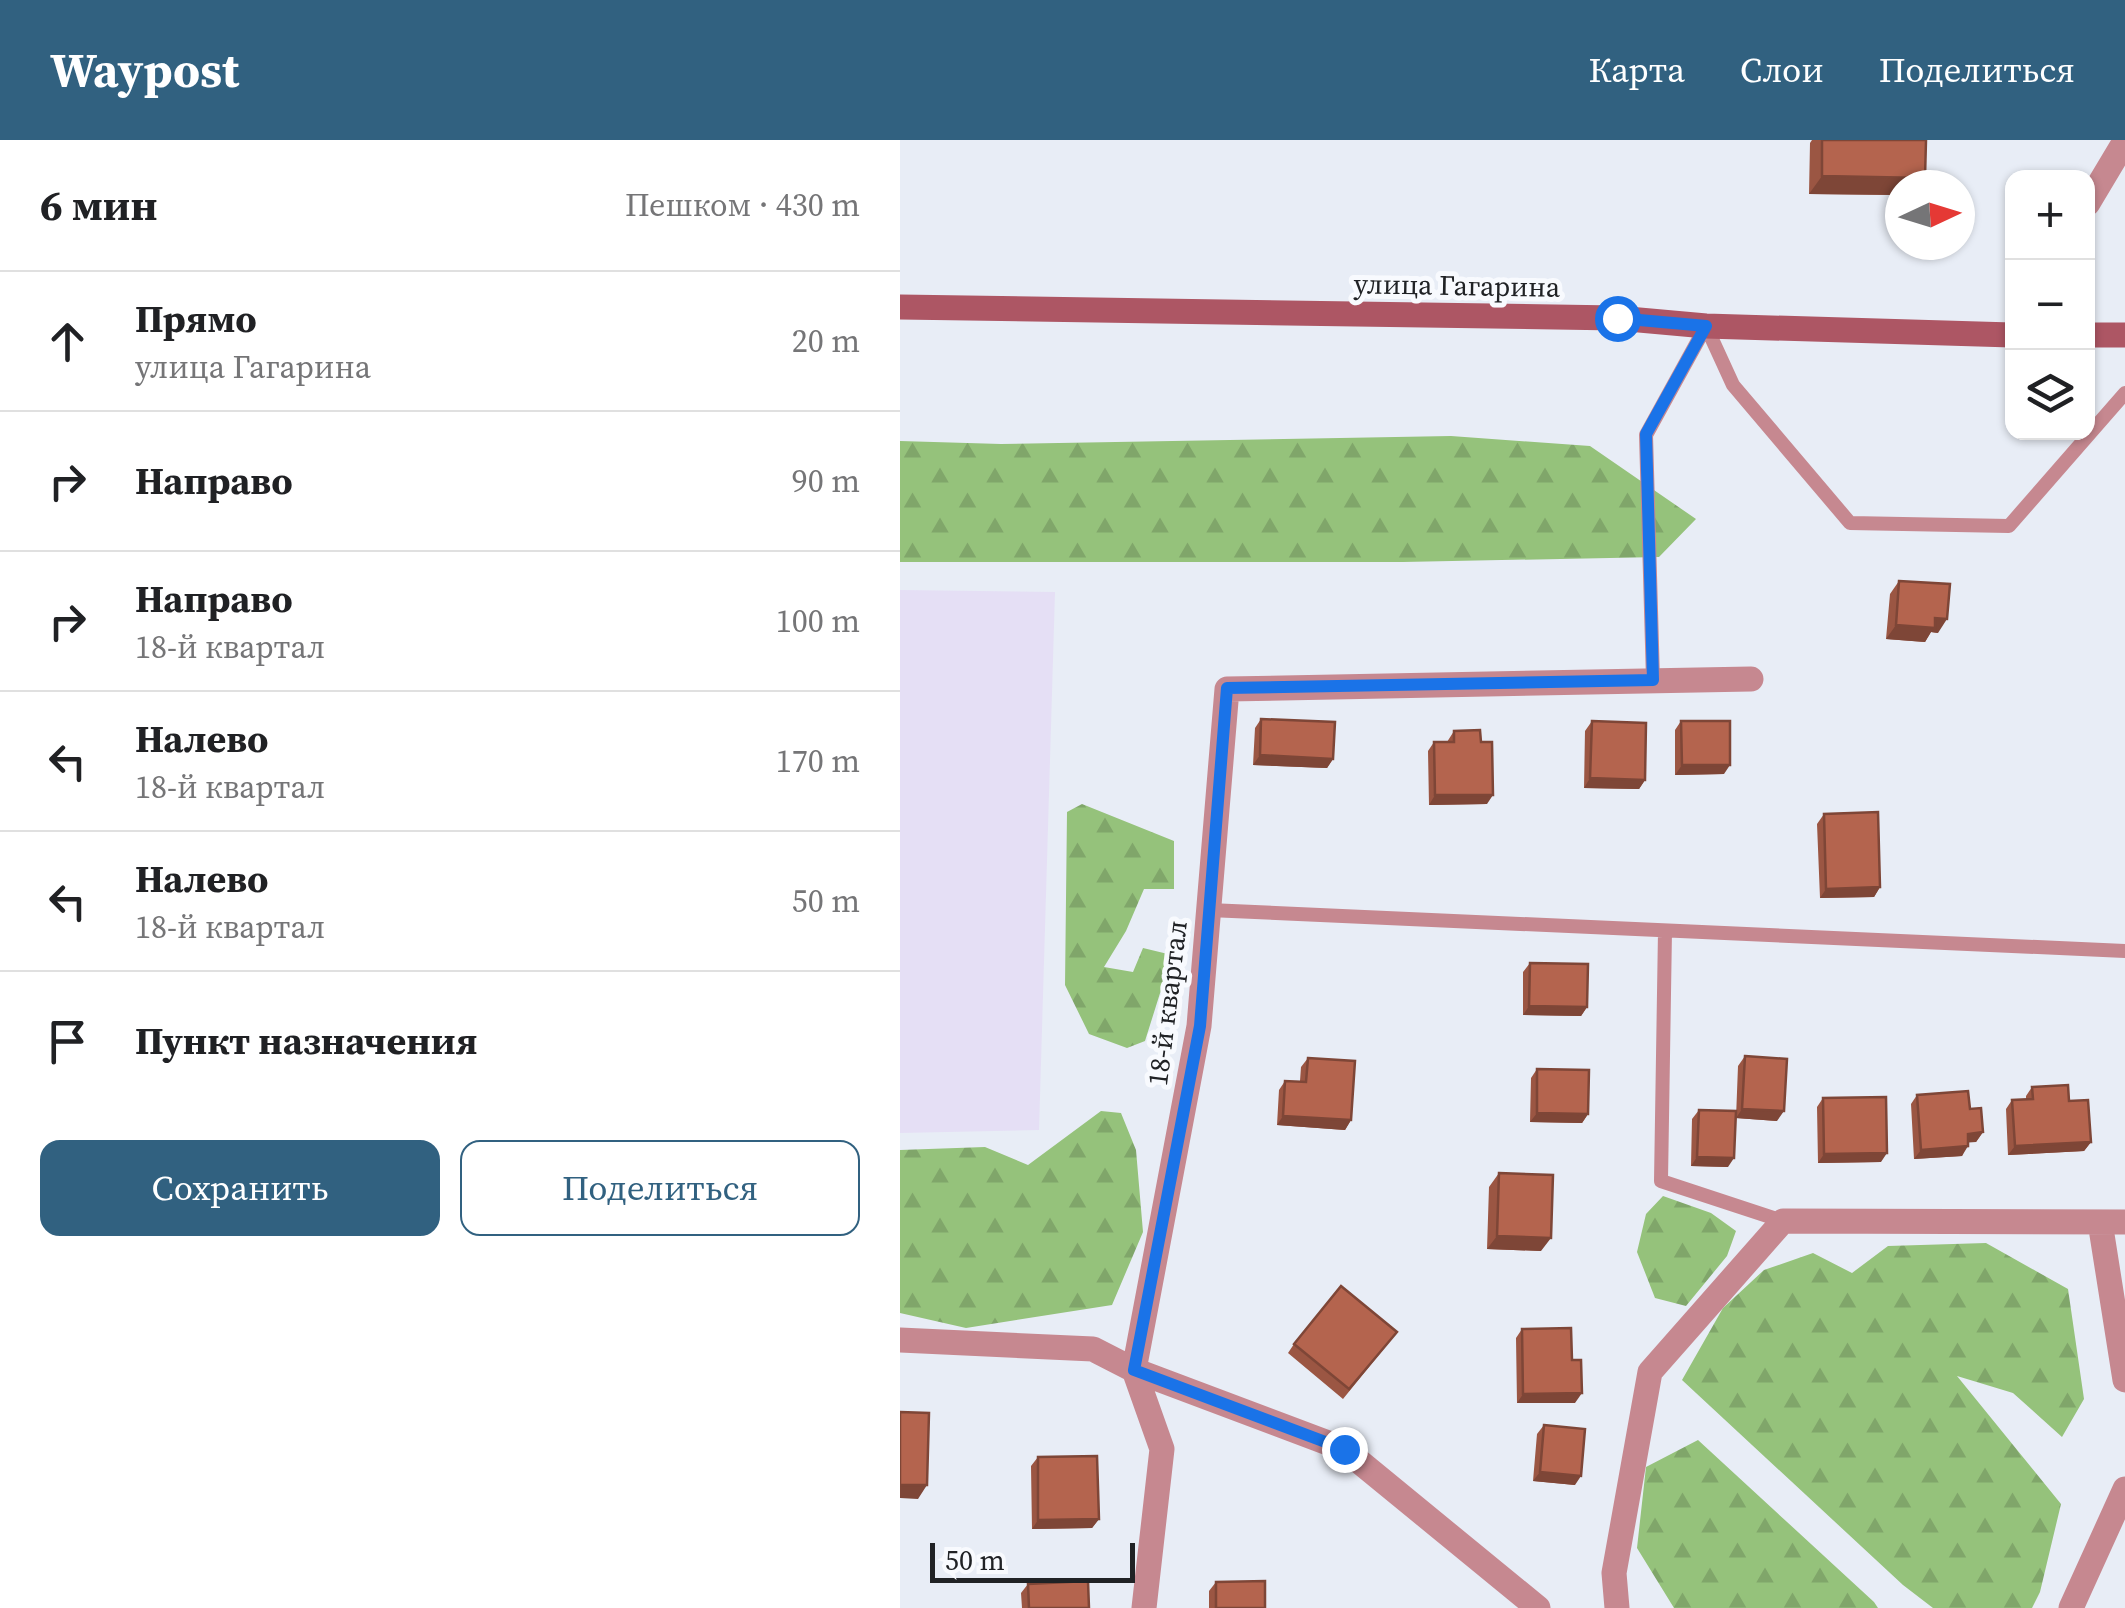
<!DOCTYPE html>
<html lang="ru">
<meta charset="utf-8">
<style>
:root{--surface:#fff;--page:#f6f6f6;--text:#202124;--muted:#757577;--line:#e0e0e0;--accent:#316180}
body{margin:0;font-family:"Source Serif 4",serif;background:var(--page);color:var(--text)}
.controls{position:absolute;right:30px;top:30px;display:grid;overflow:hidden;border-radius:20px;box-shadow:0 2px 8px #0004}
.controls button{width:90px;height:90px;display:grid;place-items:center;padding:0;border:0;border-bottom:2px solid var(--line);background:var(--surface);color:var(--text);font:50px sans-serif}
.compass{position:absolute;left:985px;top:30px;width:90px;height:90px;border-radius:50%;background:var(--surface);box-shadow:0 2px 8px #0004;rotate:86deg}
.scale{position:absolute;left:30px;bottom:25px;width:205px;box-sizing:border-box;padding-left:10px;border:5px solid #202225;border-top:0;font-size:28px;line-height:35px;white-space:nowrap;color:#202225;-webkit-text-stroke:8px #f8fafe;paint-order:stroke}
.stop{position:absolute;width:30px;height:30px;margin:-22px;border:8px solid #1a73e8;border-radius:50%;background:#fff}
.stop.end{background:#1a73e8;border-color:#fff;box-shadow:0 2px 10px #0008}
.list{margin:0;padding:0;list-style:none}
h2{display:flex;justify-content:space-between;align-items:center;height:130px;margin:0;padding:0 40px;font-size:42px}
h2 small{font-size:32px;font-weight:400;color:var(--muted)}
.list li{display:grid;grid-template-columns:65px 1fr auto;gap:30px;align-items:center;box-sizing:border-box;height:140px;padding:0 40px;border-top:2px solid var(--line)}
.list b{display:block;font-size:38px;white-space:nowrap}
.list p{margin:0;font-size:32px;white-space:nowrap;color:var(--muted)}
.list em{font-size:32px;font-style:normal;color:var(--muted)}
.actions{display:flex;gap:20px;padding:30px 40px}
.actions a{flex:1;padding:22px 0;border:2px solid var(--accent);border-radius:20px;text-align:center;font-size:35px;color:var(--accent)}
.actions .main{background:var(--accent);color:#fff}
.icon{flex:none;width:55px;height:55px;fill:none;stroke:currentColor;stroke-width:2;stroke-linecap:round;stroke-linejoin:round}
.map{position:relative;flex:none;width:1225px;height:1468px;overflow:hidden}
header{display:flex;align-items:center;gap:60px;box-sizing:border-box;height:140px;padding:0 50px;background:var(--accent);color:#fff}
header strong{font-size:48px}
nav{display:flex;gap:55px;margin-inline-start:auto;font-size:35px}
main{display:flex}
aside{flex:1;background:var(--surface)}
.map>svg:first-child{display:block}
.industrial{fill:#e5dff5}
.forest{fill:url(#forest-firs)}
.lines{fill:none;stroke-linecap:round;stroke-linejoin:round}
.lane{stroke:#c68890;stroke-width:14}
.street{stroke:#c68890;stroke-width:25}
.secondary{stroke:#ad5664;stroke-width:25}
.wall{fill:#9b5643}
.shaded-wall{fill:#7e4637}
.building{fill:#b4644e;stroke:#7e4637;stroke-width:2.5}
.route{stroke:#1a73e8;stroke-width:12}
.labels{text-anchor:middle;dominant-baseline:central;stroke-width:10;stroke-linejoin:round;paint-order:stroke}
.street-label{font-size:28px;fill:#202225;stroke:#f8fafe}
</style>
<header>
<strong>Waypost</strong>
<nav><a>Карта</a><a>Слои</a><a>Поделиться</a></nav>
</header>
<main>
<aside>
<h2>6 мин<small>Пешком · 430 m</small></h2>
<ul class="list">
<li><svg class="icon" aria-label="ahead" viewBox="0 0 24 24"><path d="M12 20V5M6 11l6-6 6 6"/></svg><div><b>Прямо</b><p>улица Гагарина</p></div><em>20 m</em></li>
<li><svg class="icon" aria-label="right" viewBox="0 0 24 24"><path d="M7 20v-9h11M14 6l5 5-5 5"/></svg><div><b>Направо</b></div><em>90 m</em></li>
<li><svg class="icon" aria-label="right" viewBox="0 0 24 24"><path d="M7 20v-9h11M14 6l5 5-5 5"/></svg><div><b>Направо</b><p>18-й квартал</p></div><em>100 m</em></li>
<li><svg class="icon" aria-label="left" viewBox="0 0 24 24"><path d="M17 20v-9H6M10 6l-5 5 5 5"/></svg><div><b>Налево</b><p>18-й квартал</p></div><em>170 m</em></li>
<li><svg class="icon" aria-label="left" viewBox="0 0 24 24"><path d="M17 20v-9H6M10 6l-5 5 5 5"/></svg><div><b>Налево</b><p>18-й квартал</p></div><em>50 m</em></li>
<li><svg class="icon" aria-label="arrive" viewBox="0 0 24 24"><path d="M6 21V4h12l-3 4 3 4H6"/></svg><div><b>Пункт назначения</b></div></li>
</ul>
<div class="actions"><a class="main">Сохранить</a><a>Поделиться</a></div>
</aside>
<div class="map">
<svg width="1225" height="1468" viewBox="0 0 1225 1468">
<defs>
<pattern id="forest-firs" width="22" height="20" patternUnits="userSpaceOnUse" patternTransform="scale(2.5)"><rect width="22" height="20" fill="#95c27b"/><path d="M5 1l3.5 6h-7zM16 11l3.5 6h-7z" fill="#80a66a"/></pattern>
</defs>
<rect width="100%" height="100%" fill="#e8edf6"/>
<!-- industrial -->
<path class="industrial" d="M0,450L155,452L139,990L0,993Z"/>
<!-- forest -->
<path class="forest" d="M551,296L690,306L796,379L759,417L503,422H0V301L101,304Z
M182,664L274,701V749H244L226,791L204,827L233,832L243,808L272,815L245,901L227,908L189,894L165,845L167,672Z
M201,971L221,973L236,1010L243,1092L212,1165L66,1188L0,1173V1010L85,1007L128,1025Z
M763,1056L811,1073L836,1091L827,1116L786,1166L755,1158L737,1112L746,1074Z
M1086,1103L1168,1149L1184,1259L1162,1297L1113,1253L1057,1236L1161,1364L1140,1452L1132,1468H1033L1003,1445L782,1240L823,1168L864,1130L913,1113L952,1133L988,1106Z
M798,1300L974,1462L978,1468H774L737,1408L746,1327Z"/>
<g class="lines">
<!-- lane -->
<path class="lane" d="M806,186L833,245L950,383L1109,386L1225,253
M753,540L746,295L806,186
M309,770L1225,811
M765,791L761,1041L883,1081"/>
<!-- street -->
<path class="street" d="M1188,63L1225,1
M1200,1082L1225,1240
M0,1200L193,1209L234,1230L444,1309L638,1468
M234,1230L299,886L327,549L851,539
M234,1230L262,1309L244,1468
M717,1468L714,1433L750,1232L883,1081L1225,1082
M1171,1468L1225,1349"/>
<!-- secondary -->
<path class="secondary" d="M0,167L717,178L806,186L1112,195
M1188,195H1225"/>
</g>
<!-- wall -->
<path class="wall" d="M912,0H1026L1000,45V55L909,54L910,3Z
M999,441L1038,493L1031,492L1025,502L986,499L990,454Z
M361,579L433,619L427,628L353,625L355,588Z
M692,581L745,640L739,649L684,648L685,591Z
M781,581L824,634L775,635V590Z
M554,591L581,602L587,664L529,665L528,611L534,602H547Z
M924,674L980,747L974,757L920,758L917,684Z
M630,823L687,867L681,876L623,875V832Z
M845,916L877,981L836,978L838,926Z
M408,918L451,980L445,990L377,985L379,950L385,941H400L401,927Z
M637,929L688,974L682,983L630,982L631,938Z
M1132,947L1169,961L1191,1002L1184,1011L1108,1015L1106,969L1112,960L1126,959V956Z
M1017,955L1070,969L1083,992L1076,1002H1068L1062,1016L1014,1019L1011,964Z
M923,958L981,1022L918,1023L917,967Z
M799,970L828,1027L791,1026L792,979Z
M599,1033L641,1111L587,1109L589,1047Z
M622,1189L672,1220L675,1263H617L616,1198Z
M490,1201L443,1259L388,1213L394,1204Z
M644,1285L675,1345L633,1341L637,1294Z
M138,1317L199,1379L192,1388L132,1389L131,1326Z
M316,1442L365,1468H309V1451Z
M128,1444L189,1468H122L121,1453Z"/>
<!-- shaded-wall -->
<path class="shaded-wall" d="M922,36L1025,38L1020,45H1000V55L909,54Z
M1035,478L1047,479L1038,493L1031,492L1025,502L986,499L996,485Z
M360,615L433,619L427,628L353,625Z
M782,625H830L824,634L775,635Z
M690,638L745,640L739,649L684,648Z
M535,655H593L587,664L529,665Z
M980,747L974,757L920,758L926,749Z
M629,866L687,867L681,876L623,875Z
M842,969L884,971L877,981L836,978Z
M637,973L688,974L682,983L630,982Z
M383,976L451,980L445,990L377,985Z
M1083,992L1076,1002L1061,1003L1068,994Z
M1191,1002L1184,1011L1108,1015L1115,1006Z
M1068,1006L1062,1016L1014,1019L1021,1010Z
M987,1013L981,1022L918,1023L924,1014Z
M797,1017L834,1018L828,1027L791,1026Z
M597,1096L651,1098L641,1111L587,1109Z
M682,1253L675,1263H617L623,1254Z
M640,1332L681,1336L675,1345L633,1341Z
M0,1345H27L18,1359L0,1358Z
M199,1379L192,1388L132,1389L138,1380Z"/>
<!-- building -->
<path class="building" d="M922,0H1026L1025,38L922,36Z
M999,441L1050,444L1047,479L1035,478V488L996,485Z
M361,579L435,582L433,619L360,615Z
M692,581L746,583L745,640L690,638Z
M781,581H830V625H782Z
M580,590L581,602H592L593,655H535L534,602H554V591Z
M978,672L980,747L926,749L924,674Z
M630,823L688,824L687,867L629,866Z
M845,916L887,919L884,971L842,969Z
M408,918L455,921L451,980L383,976L385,941L406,942Z
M637,929L689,930L688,974L637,973Z
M1168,945L1169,961L1188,960L1191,1002L1115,1006L1112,960L1133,959L1132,947Z
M1068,951L1070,969L1081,968L1083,992L1068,994V1006L1021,1010L1017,955Z
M986,957L987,1013L924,1014L923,958Z
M799,970L836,971L834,1018L797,1017Z
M599,1033L653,1035L651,1098L597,1096Z
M441,1146L497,1192L449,1249L394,1204Z
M671,1188L672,1220H681L682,1253L623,1254L622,1189Z
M0,1272L29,1273L27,1345H0Z
M644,1285L685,1289L681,1336L640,1332Z
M197,1316L199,1379L138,1380V1317Z
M188,1441L189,1468H129L128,1444Z
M365,1441V1468H316V1442Z"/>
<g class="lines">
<!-- route -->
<path class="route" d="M444,1309L234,1230L300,886L327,548L753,540L746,294L806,186L717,178"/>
</g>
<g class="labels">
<!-- street labels -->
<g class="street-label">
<text transform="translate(557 145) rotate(1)">улица Гагарина</text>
<text transform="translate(267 863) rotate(-83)">18-й квартал</text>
</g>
</g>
</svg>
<div class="controls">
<button>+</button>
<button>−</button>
<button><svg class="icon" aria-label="layers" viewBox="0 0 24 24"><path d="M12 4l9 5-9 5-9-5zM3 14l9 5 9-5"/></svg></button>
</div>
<svg class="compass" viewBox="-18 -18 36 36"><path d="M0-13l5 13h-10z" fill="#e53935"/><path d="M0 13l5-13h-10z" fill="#757577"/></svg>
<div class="scale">50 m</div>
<div class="stop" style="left:717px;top:178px"></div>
<div class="stop end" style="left:444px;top:1309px"></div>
</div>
</main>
